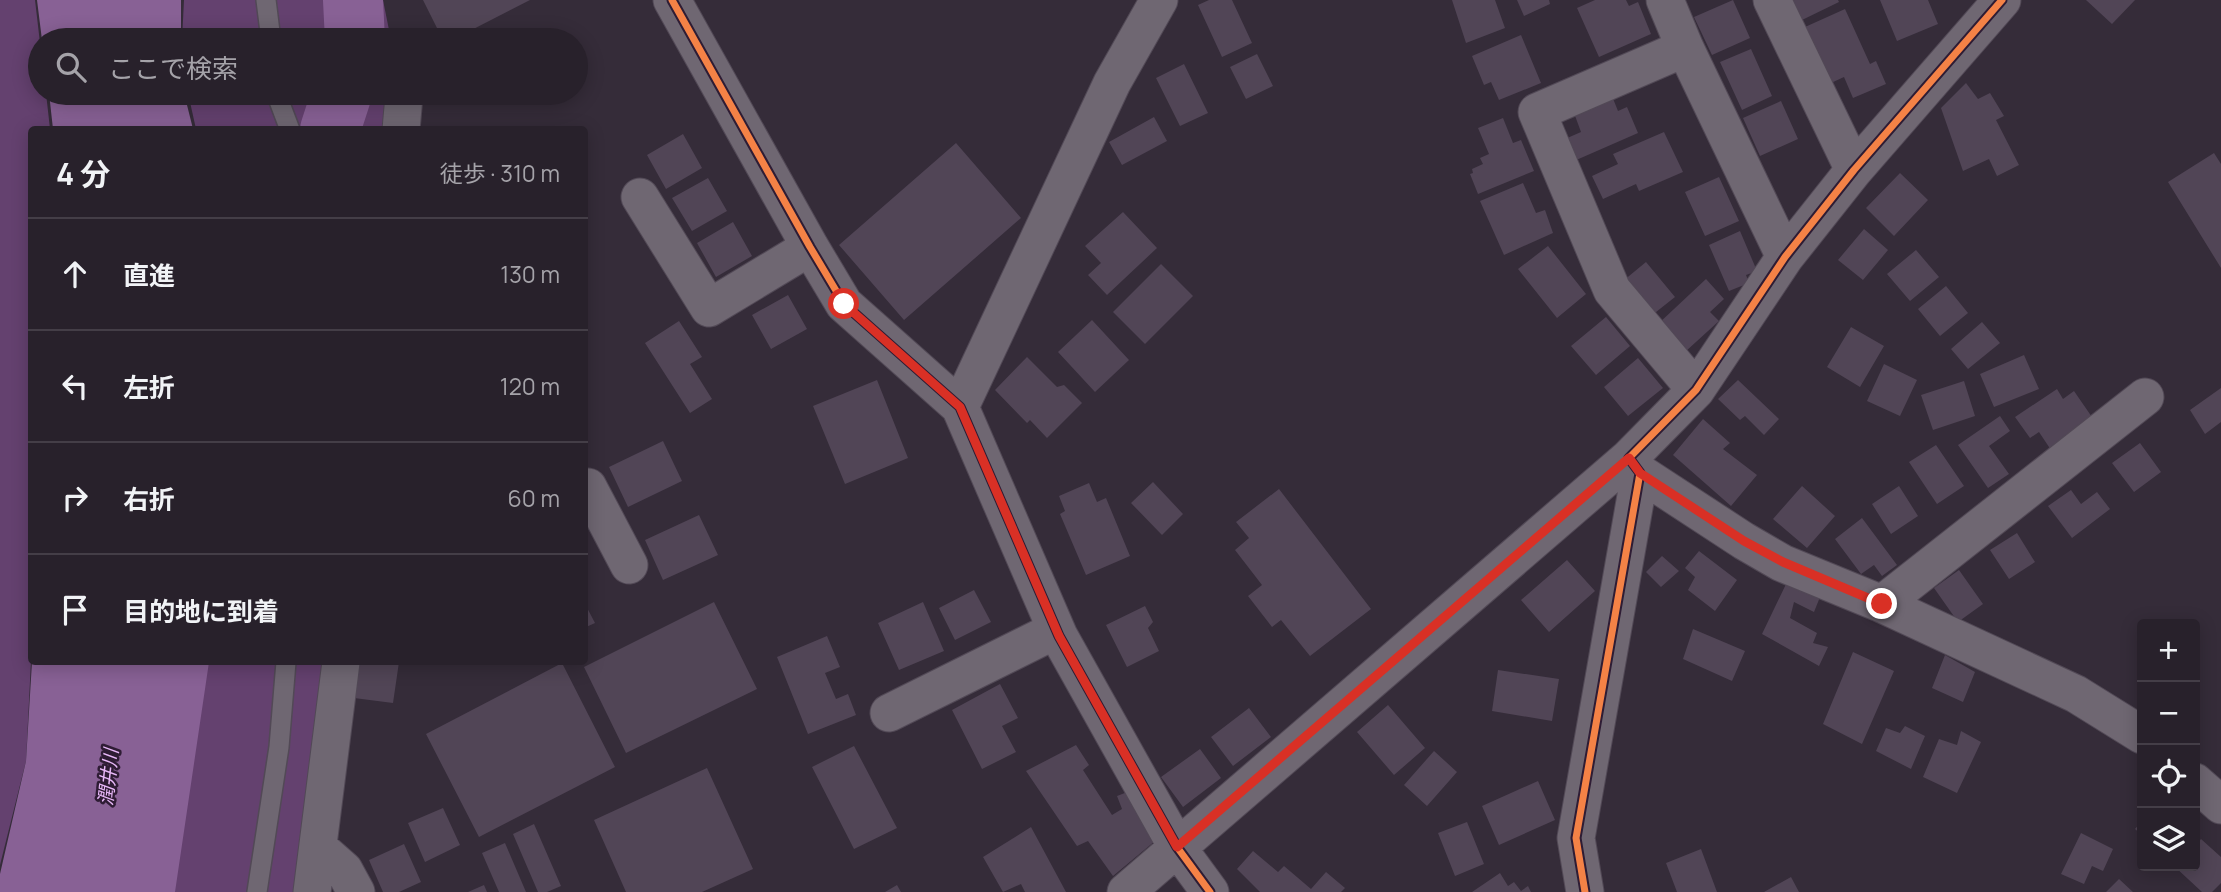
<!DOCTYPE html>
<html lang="ja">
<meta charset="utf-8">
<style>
:root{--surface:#28212b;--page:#302933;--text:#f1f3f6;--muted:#a5a3a9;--line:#443e47}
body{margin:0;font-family:Manrope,"Noto Sans JP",sans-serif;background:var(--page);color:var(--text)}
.controls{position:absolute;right:21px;bottom:21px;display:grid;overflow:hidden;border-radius:7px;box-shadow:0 4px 18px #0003}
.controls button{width:63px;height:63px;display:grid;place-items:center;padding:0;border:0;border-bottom:2px solid var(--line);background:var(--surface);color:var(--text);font:35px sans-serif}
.stop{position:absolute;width:21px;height:21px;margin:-16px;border:5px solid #d93025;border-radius:50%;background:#fff}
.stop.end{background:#d93025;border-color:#fff;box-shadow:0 2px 7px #0008}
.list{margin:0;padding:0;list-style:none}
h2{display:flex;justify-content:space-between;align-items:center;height:91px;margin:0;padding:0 28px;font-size:30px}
h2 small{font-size:23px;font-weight:400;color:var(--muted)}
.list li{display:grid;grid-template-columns:46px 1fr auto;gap:21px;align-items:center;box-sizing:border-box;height:112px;padding:0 28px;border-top:2px solid var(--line)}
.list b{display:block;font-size:26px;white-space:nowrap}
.list em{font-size:23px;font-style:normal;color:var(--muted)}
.icon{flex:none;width:38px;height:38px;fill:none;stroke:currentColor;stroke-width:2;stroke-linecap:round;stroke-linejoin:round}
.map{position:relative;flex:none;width:2221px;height:892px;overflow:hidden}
.search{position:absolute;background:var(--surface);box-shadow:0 4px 18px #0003;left:28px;top:28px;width:560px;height:77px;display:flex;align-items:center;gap:18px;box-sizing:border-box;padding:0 24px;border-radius:38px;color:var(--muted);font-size:26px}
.panel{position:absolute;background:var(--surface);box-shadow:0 4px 18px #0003;left:28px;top:126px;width:560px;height:539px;border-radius:7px}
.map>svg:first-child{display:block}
.green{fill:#64416f}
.water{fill:#886195}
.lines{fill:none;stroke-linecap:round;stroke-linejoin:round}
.river{stroke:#886195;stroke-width:60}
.building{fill:#514556}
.service-casing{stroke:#524956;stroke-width:22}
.minor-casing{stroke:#524956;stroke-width:39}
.service{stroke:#6f6772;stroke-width:19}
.minor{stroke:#6f6772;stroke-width:37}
.cycleway-casing{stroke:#2e1c34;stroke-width:11}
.cycleway{stroke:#f48246;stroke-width:7}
.route{stroke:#d93025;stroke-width:9}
.labels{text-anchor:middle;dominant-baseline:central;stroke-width:5;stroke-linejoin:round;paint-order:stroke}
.water-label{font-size:19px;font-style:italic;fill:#e8b8f8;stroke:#2e1c34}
</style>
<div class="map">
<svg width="2221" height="892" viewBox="0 0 2221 892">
<rect width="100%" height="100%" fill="#352c39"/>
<!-- green -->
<path class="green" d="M0,0H35L40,43V93H46L50,129L32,130L31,661L26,761L0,865Z
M184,0H383L391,40H182Z
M188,93H394L390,130L196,129Z
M206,662H341L299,892H168Z"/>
<!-- water -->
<path class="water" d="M37,0H181V40H42Z
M49,93H184L193,129H53Z
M32,662H209L175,892H0V874L26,761Z"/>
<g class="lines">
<!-- river -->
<path class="river" d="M353,0L355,40
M330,130L342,93"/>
</g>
<!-- building -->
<path class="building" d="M423,0H530L452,40H443Z
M1209,0H1232L1252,43L1222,57L1198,5Z
M1452,0H1495L1505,28L1466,43Z
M1517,0H1549L1550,4L1524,16Z
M1595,0H1626L1629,6L1638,2L1651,34L1599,57L1577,8Z
M1733,0L1750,38L1712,55L1694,17Z
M1793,0H1838L1839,2L1802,20Z
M1880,0H1928L1938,24L1897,41Z
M2086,0H2135L2112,24Z
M1845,9L1870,64L1876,61L1886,84L1853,98L1844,77L1831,83L1805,27Z
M1521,35L1541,83L1499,100L1491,82L1484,85L1472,56Z
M1751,49L1772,96L1742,110L1720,62Z
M1257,54L1273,86L1246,99L1230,67Z
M1184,64L1208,113L1180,126L1156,78Z
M1966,83L1978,99L1990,93L2004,116L1996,120L2019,165L1997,176L1989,159L1963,171L1941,108Z
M1612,96L1618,111L1627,107L1638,133L1574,161L1565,139L1581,132L1574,113Z
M1781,101L1798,139L1760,156L1743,118Z
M1154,117L1167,141L1122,165L1109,142Z
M1503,118L1513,143L1521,140L1534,171L1478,194L1470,174L1473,173L1472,169L1483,164L1480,158L1489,154L1478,128Z
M1664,132L1683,172L1639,191L1636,184L1603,199L1592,176L1618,164L1613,154Z
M683,134L702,168L666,189L647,155Z
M956,143L1021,218L904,320L839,245Z
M2214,153L2221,164V268L2168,182Z
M1900,173L1928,200L1894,236L1866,208Z
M1719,177L1739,221L1705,236L1685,192Z
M708,178L727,211L692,231L672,198Z
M1523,183L1536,213L1545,210L1553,233L1504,255L1480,201Z
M1123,212L1157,248L1107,295L1088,275L1101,263L1085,246Z
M733,222L752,256L716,277L697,243Z
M1864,229L1888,250L1863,280L1838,260Z
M1740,231L1757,271L1746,275L1749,283L1729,291L1709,245Z
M1548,246L1586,294L1557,318L1518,269Z
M1916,250L1939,277L1910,301L1887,274Z
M1646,262L1675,297L1651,316L1623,281Z
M1161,264L1193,296L1145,344L1113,312Z
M1706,279L1724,299L1710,312L1719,321L1685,352L1658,324Z
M1946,286L1968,313L1940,336L1918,309Z
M788,295L807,329L771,349L752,315Z
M1606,317L1630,346L1596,375L1571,346Z
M1092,320L1129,360L1095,392L1058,352Z
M679,321L702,357L690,364L712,399L690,413L645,343Z
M1982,322L2000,343L1968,369L1951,349Z
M1851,327L1884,346L1860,387L1827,367Z
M2024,355L2039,389L1994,407L1980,374Z
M1027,357L1057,387L1064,385L1082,403L1047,438L1030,420L1027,423L995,390Z
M1638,358L1663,388L1628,416L1604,387Z
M1884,364L1917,380L1900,416L1867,401Z
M877,380L908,458L845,484L813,406Z
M1738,380L1779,419L1764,435L1745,416L1740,420L1718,399Z
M1964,381L1975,416L1933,430L1921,395Z
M2221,388V422L2205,434L2190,410Z
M2057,389L2063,399L2074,391L2094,420L2051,450L2039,432L2030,438L2015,417Z
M2000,416L2010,431L1989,446L2009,474L1988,488L1958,445Z
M1703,419L1730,443L1723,449L1757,475L1731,506L1673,455Z
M663,441L682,481L628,507L609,467Z
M2140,443L2161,472L2134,492L2112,463Z
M1936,445L1964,486L1937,504L1909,462Z
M1153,482L1183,514L1162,535L1131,503Z
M1089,483L1097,502L1106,498L1130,556L1086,575L1060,514L1065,511L1059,496Z
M1802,486L1835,516L1807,548L1773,519Z
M1899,486L1918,516L1891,534L1872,504Z
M1279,489L1371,609L1310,656L1281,620L1272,627L1248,596L1262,585L1235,550L1249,538L1236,522Z
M2071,490L2081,504L2097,492L2110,509L2072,538L2048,506Z
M699,515L718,555L663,580L645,540Z
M1862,518L1897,565L1882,576L1874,565L1861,574L1835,539Z
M2017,533L2035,562L2009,579L1990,550Z
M1699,551L1737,580L1715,611L1688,590L1695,577L1685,568Z
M1662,556L1679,571L1661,587L1646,572Z
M1567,560L1595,591L1549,632L1521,600Z
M1959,570L1983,604L1958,622L1934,588Z
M1788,580L1820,597L1814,612L1794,602L1790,618L1817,633L1813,643L1828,647L1819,666L1762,634Z
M974,590L991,622L955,640L939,608Z
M584,602L595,623L584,628Z
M714,602L757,689L626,753L584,667Z
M923,602L944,651L899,670L878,623Z
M1145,606L1153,622L1148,628L1159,651L1127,667L1106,625Z
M1693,629L1745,651L1732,681L1683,659Z
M827,636L840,667L825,673L836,699L848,694L856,715L808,734L777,657Z
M1853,652L1894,671L1862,744L1823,724Z
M1945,655L1975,672L1963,702L1932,688Z
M359,662H399L393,703L354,698Z
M562,663L615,767L479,837L426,734Z
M1498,670L1559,679L1552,721L1492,711Z
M1000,684L1018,718L1002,726L1016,752L982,769L952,710Z
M1388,705L1425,748L1394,775L1357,732Z
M1249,708L1271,737L1233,766L1211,737Z
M1905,726L1925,736L1911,769L1876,751L1886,728L1900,733Z
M1961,731L1981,742L1957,793L1923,777L1939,739L1957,745Z
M1076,745L1089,765L1083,770L1112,815L1122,809L1117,796L1130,791L1155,841L1113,876L1088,841L1077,846L1026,771Z
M854,746L897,828L854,849L812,767Z
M1200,749L1221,778L1183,807L1161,777Z
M1434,751L1457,772L1427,806L1404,785Z
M707,768L753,869L702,892H626L594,820Z
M1538,781L1555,820L1499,845L1482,806Z
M443,808L460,845L425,862L408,823Z
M2142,821V835L2135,829Z
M1467,822L1484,864L1455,876L1438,833Z
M534,824L561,886L547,892H538L513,834Z
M1031,827L1066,892H1025L1021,884L1003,892L983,857Z
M2081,833L2113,849L2103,871L2092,866L2084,884L2061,874Z
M2201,839L2221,857V883L2212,892H2202L2174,866H2195V846Z
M505,843L526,892H499L482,853Z
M404,844L421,882L399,892H383L369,860Z
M1701,849L1717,892H1677L1666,863Z
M1253,851L1278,872L1284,866L1311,889L1326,872L1345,888L1341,892H1260L1237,869Z
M1500,873L1508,886L1514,882L1521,891L1528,886L1531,892H1472Z
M1791,877L1799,892H1764Z
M2119,879L2133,892H2106Z
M484,885L487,892H468Z
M897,885L901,892H885Z"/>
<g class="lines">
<defs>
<path id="service" d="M266,0L271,40
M276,93L290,130
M257,892L279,747L286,662"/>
<path id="minor" d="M672,0L810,247L844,304L960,407L1059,636L1177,847L1210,892
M1665,0L1685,48L1785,257
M1772,0L1854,170
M1685,48L1537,112L1612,290L1696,390
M401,130L404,96L407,93
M640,197L709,308L810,247
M960,407L1112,83L1159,0
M1640,473L1744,541L1782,563L1882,604L2076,694L2142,735
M584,490L588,487L629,565
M1882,604L2145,397
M889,713L1056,630
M2195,782L2221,805
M318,847L344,870L356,892
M312,892L341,662
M1126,892L1629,458
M1585,892L1576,838L1640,473L1629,458L1696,390L1785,257L1854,170L2002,0"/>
</defs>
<!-- service casing -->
<use href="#service" class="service-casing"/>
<!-- minor casing -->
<use href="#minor" class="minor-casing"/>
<!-- service -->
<use href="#service" class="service"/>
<!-- minor -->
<use href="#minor" class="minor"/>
<defs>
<path id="cycleway" d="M672,0L810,247L844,304L960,407L1059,636L1177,847L1210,892
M1585,892L1576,838L1640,473L1629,458L1696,390L1785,257L1854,170L2002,0"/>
</defs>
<!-- cycleway casing -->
<use href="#cycleway" class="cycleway-casing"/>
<!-- cycleway -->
<use href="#cycleway" class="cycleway"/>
</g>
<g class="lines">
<!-- route -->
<path class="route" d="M844,304L960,407L1059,636L1177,847L1629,458L1640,473L1744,541L1783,562L1882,604"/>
</g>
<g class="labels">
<!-- water labels -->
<g class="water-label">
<text transform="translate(108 777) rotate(-84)">潤井川</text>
</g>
</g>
</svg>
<div class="controls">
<button>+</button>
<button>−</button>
<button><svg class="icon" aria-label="locate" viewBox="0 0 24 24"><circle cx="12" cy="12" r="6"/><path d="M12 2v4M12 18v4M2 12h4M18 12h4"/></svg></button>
<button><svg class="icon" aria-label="layers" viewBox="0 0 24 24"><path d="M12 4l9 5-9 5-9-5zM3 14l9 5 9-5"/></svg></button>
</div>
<div class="stop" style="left:844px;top:304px"></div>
<div class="stop end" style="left:1882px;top:604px"></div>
<div class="search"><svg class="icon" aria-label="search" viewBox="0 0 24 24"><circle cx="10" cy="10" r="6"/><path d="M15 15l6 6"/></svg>ここで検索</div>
<section class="panel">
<h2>4 分<small>徒歩 · 310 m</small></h2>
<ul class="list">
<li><svg class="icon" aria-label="ahead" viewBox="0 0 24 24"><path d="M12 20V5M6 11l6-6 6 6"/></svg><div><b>直進</b></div><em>130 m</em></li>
<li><svg class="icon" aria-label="left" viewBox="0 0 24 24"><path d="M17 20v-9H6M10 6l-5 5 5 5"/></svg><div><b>左折</b></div><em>120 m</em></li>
<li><svg class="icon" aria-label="right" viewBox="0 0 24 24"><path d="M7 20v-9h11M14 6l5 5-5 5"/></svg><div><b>右折</b></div><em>60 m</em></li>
<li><svg class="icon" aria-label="arrive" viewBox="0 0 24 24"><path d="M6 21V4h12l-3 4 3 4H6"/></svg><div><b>目的地に到着</b></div></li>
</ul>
</section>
</div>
